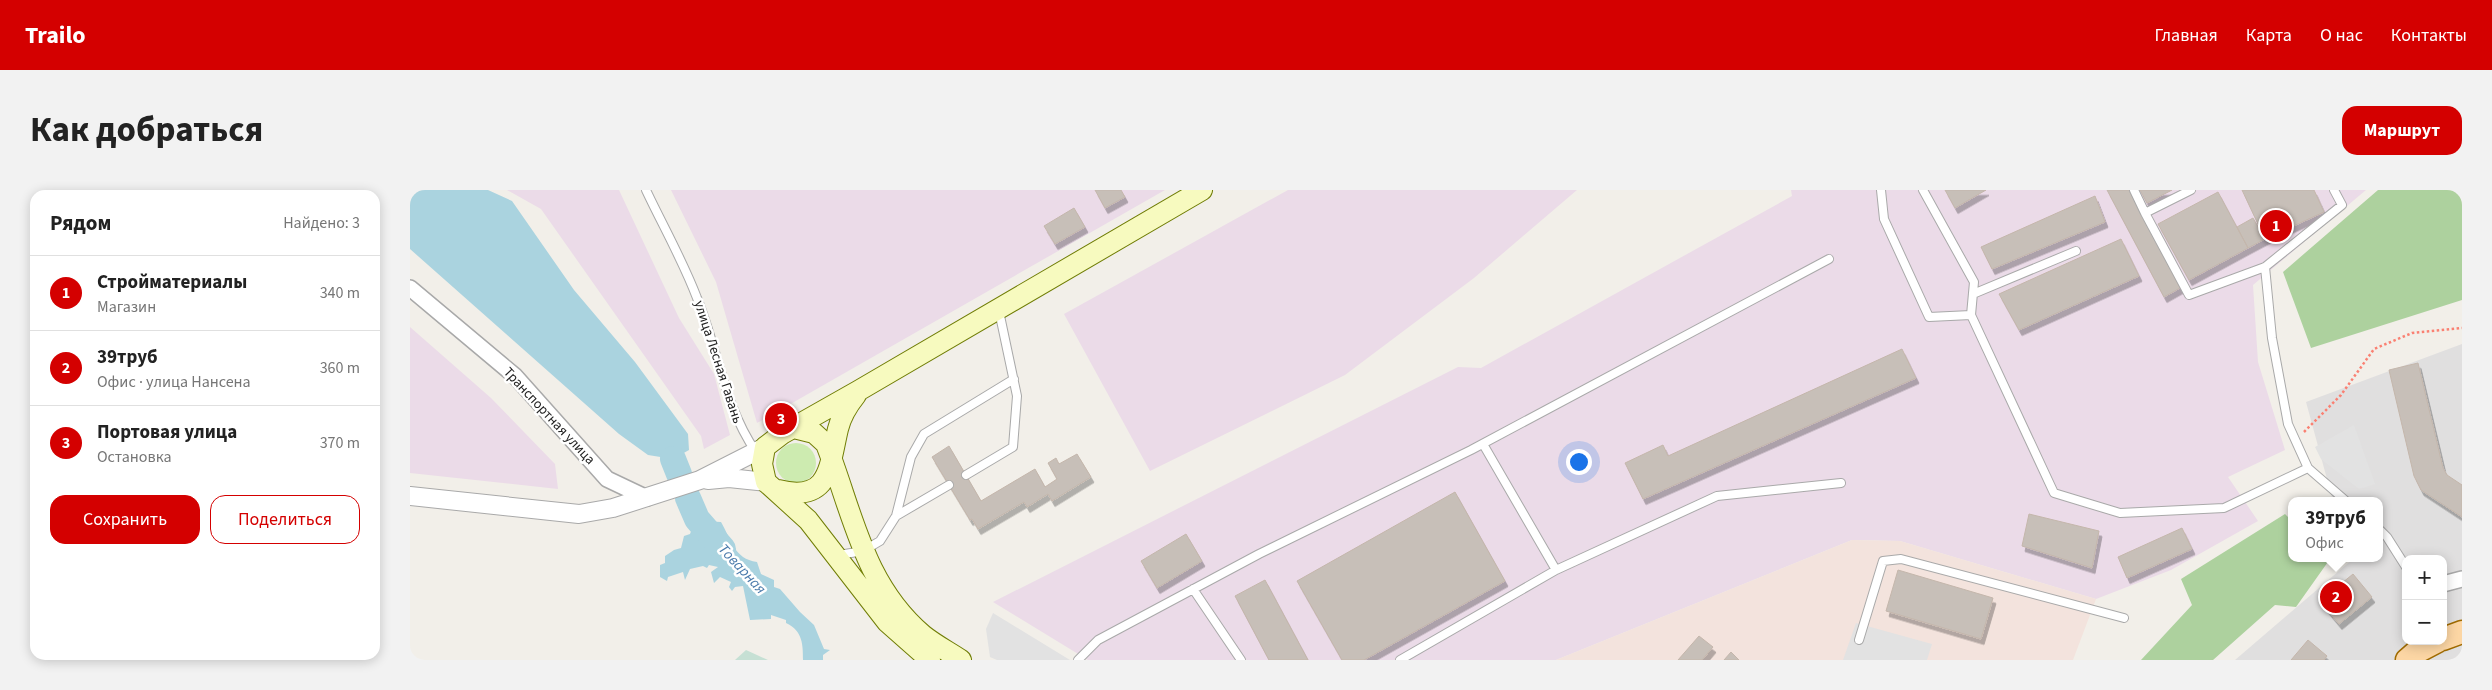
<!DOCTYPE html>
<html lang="ru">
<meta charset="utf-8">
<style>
:root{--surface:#fff;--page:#f2f2f2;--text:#222;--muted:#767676;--line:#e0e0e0;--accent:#d40000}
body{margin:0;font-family:"Source Sans 3",sans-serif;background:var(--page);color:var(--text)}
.controls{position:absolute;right:15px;bottom:15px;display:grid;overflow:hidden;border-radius:10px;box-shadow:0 2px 12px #0003}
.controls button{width:45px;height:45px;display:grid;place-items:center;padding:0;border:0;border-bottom:1px solid var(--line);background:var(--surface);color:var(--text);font:25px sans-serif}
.you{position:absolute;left:1168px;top:271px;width:18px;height:18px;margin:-12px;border:4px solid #fff;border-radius:50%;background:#1a73e8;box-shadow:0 0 0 8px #1a73e833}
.badge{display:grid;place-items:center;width:32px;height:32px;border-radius:50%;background:var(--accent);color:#fff;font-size:16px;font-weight:700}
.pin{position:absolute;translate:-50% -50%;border:2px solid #fff;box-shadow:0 1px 5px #0006}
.popup{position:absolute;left:1878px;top:307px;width:95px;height:65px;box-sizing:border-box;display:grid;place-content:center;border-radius:10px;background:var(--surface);filter:drop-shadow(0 1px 4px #0005);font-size:16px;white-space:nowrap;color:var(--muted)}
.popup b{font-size:19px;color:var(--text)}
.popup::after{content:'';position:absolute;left:50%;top:100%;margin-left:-10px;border:10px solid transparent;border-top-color:var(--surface)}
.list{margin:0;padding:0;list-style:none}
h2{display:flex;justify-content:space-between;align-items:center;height:65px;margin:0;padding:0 20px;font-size:21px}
h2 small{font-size:16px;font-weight:400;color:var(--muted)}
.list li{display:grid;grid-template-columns:32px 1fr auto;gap:15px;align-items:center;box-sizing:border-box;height:75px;padding:0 20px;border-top:1px solid var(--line)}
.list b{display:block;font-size:19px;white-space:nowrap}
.list p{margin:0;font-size:16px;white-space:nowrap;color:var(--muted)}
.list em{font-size:16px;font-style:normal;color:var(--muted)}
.actions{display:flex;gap:10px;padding:15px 20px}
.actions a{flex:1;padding:11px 0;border:1px solid var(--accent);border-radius:15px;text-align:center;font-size:18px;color:var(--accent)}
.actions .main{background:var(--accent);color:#fff}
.map{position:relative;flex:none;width:2052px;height:470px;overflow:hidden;border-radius:15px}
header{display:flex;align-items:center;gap:30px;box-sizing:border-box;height:70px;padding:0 25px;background:var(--accent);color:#fff}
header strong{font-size:24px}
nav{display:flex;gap:28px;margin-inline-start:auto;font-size:18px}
.intro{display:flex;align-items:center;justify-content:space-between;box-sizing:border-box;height:120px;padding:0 30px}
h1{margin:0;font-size:35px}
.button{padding:12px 22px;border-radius:15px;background:var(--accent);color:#fff;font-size:18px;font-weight:700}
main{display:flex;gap:30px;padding:0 30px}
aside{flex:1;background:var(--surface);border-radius:15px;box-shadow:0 2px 12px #0003}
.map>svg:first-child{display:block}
.residential{fill:#e0dfdf;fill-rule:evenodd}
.industrial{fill:#ebdbe8}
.military{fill:#f3e3dd}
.grass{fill:#cdebb0}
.forest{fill:#add19e}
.wetland{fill:#c6e0d4}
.parking{fill:#e2e2e2}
.water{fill:#aad3df}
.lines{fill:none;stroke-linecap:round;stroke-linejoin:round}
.river{stroke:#aad3df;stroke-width:26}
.building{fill:#c7bfb8;stroke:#c4b6ab;filter:url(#shadow)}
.service-casing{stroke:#a9a9a9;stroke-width:10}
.minor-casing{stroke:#a9a9a9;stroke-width:18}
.tertiary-casing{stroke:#a9a9a9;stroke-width:20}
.secondary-casing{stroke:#707d05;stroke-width:22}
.primary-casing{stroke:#a06b00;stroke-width:25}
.path{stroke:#fa8072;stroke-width:2.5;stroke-dasharray:2.5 2.5;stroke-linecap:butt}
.service{stroke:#fff;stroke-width:8}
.minor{stroke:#fff;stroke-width:15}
.tertiary{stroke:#fff;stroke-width:18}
.secondary{stroke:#f7fabf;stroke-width:20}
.primary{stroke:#fcd6a4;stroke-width:22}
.labels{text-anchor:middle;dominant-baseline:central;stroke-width:5;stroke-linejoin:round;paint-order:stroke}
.street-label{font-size:14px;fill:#222;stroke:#fff}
.water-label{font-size:15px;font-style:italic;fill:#4a7aab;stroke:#fff}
</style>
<header>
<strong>Trailo</strong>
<nav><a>Главная</a><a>Карта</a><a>О нас</a><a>Контакты</a></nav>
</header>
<div class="intro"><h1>Как добраться</h1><a class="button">Маршрут</a></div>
<main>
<aside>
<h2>Рядом<small>Найдено: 3</small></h2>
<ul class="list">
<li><span class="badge">1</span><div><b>Стройматериалы</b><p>Магазин</p></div><em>340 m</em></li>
<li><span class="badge">2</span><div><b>39труб</b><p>Офис · улица Нансена</p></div><em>360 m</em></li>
<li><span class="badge">3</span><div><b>Портовая улица</b><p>Остановка</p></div><em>370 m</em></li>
</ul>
<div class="actions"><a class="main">Сохранить</a><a>Поделиться</a></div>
</aside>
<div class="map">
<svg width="2052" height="470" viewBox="0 0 2052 470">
<defs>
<filter id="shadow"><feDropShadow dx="3" dy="5.5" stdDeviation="0" flood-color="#0004"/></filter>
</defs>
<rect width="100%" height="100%" fill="#f2efe9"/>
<!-- residential -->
<path class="residential" d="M2052,154V470H1825L1944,368H1970V311H1923L1896,212ZM1996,369H2033V451H1996Z"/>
<!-- industrial -->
<path class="industrial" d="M97,0H209L269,128L304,184L320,245L294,259L291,246L131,19Z
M261,0H755L347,233L306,92Z
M878,0H1167L1064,88L935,185L740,281L654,124Z
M1381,0H1956L1843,95L1848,172L1875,260L1818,287L1848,331L1761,380L1686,409L1490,351L1442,350L1146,470H678L583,412L1048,177L1071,178L1382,6Z
M0,137L81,208L145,274L148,299L0,283Z"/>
<!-- military -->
<path class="military" d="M1442,350L1490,351L1686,409L1663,470H1146Z"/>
<!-- grass -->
<path class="grass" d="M366 273a20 20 0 1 1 40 0a20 20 0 1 1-40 0Z"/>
<!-- forest -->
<path class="forest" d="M1968,0H2052V110L1901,158L1873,82Z
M1875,324L1882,331V368L1920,369L1886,417L1865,415L1803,470H1731L1782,415L1771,389Z"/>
<!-- wetland -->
<path class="wetland" d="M336,460L358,470H325Z"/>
<!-- parking -->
<path class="parking" d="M1944,235L1965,294L1949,299L1911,269L1905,257Z
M583,423L660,470H587L580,467L576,439Z
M1446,433L1522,454L1517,470H1433Z"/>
<!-- water -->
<path class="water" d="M0,0H78L102,11L164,100L225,172L278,244L279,260L263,269L238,265L209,244L0,59Z
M293,331L311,332C321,349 324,369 347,372L351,384L364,390V397L370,399L390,422L404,435L414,459L420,460L413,465V470H393C393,455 393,441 376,433V430L361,425V429L340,430L333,396L325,397L322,401L319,397L321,392L310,387L304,393L301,382L308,377L299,375L297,378L293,376L280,379L275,390L273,382L258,387L257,391L250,387V375L255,373V366L264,360L271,358L274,346L280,344L283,336Z"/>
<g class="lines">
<!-- river -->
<path class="river" d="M263,269L269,284
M278,308L287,329L313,359"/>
</g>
<!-- building -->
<path class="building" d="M685,0H711L715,7L695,18Z
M1535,0H1576L1545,18Z
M1697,0H1721L1770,98L1754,107Z
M1730,0H1762L1737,13Z
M1832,0H1904L1914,22L1855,49Z
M1808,2L1838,58L1779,90L1748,34Z
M1685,6L1695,32L1582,79L1571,57Z
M664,18L675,37L645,54L634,36Z
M1843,28L1855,49L1838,58L1827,37Z
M1711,49L1729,86L1609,140L1589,104Z
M1492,159L1506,188L1233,309L1215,273L1253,255L1258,266Z
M2008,173L2033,278L2037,285L2052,295V327L2011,300L2004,286L1979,180Z
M539,256L571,311L625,279L635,297L647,289L638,273L646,268L649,274L667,264L681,287L642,311L638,304L617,317L614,312L568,339L562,329L560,330L522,267Z
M1045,302L1095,391L954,470H932L887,391Z
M1619,324L1689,341L1682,378L1612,356Z
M1772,338L1782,359L1717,388L1708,367Z
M776,344L792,371L747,398L731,371Z
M1488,380L1583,408L1571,449L1476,421Z
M1943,384L1962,407L1929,434L1910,411Z
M855,390L898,470H859L825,406Z
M1289,446L1303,457L1292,470H1268Z
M1898,450L1917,466L1914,470H1881Z
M1321,462L1329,470H1314Z"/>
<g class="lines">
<defs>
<path id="service" d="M236,0C253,36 273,71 287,108C308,159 314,216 346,262
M1471,0L1474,29L1519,127L1561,125
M1513,0L1564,92L1561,125L1644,303L1710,323L1814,318L1898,278L1936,311
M1724,0L1735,23
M1781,0L1735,23L1779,105L1855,77L1932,15L1924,0
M1855,77L1862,148L1878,234L1898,278
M1563,104L1666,61
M1073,254L1146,380L1307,306L1431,293
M556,285L603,257L607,206L589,121
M486,326L501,267L514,244L604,189
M1970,340L1977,347L1996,377
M429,365L453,361L470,351L486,326L539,295
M783,399L831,470
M1449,450L1473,371L1491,369L1714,428
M668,470L688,450L849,364L1061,260L1419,69
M990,470L1146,380"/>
<path id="minor" d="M0,98L105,186L197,289L237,308
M2033,394L2052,389"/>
<path id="tertiary" d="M298,290L319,288L356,292
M0,306L169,324L203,318L290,290L355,257"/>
<path id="secondary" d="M384,238L404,243L416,254C443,323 453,394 513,445C524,454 539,462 551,470
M368,300C420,313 419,277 428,239C431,226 438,215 446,205
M520,470L477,432L398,330L356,292L352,274L355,257L372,244L448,201L792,0"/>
<path id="primary" d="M2033,449L2052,442
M1997,470L2005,463L2028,451"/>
</defs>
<!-- service casing -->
<use href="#service" class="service-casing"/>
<!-- minor casing -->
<use href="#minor" class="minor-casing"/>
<!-- tertiary casing -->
<use href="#tertiary" class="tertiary-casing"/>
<!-- secondary casing -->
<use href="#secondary" class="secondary-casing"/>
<!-- primary casing -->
<use href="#primary" class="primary-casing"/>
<!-- path -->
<path class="path" d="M1894,242L1931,205L1964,159L2002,143L2052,138"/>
<!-- service -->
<use href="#service" class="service"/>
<!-- minor -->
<use href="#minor" class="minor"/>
<!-- tertiary -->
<use href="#tertiary" class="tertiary"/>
<!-- secondary -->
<use href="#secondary" class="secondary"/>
<!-- primary -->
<use href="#primary" class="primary"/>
</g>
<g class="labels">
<!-- street labels -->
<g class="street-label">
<text transform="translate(308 172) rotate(72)">улица Лесная Гавань</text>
<text transform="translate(139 226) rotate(47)">Транспортная улица</text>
</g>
<!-- water labels -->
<g class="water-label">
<text transform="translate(332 379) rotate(47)">Товарная</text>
</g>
</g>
</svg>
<div class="controls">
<button>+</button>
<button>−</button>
</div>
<div class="you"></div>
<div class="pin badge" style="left:1866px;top:36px">1</div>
<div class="pin badge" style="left:1926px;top:407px">2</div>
<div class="popup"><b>39труб</b>Офис</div>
<div class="pin badge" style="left:371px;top:229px">3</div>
</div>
</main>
